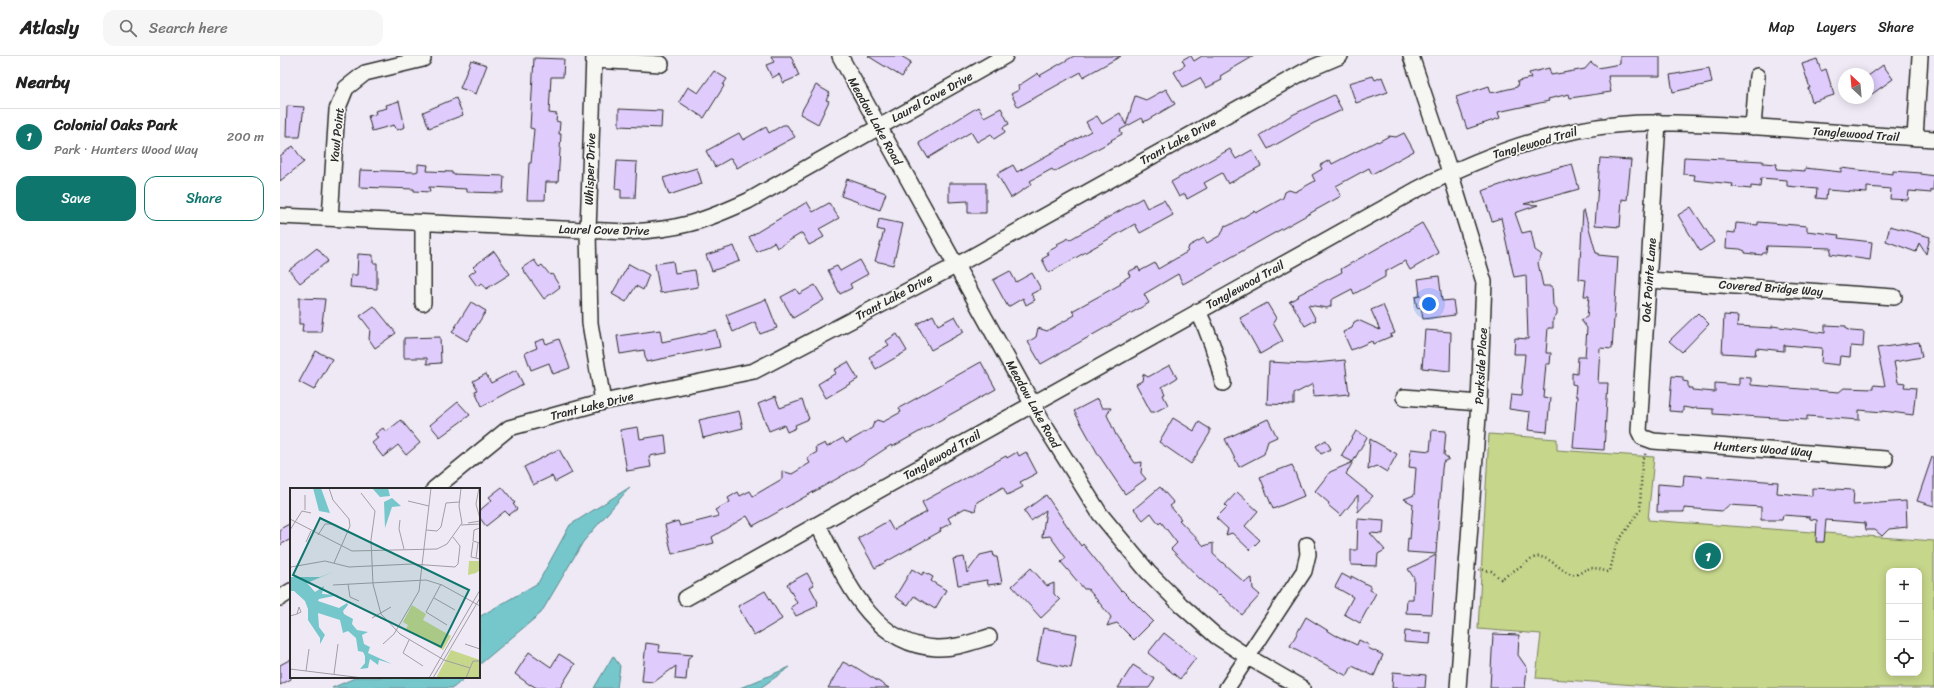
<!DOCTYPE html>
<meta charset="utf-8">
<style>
:root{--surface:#fff;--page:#f6f6f6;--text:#222;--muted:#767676;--line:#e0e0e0;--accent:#0f766e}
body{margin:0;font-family:Sriracha,sans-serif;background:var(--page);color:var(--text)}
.controls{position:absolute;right:12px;bottom:12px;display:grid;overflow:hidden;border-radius:8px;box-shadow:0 2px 10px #0003}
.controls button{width:36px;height:36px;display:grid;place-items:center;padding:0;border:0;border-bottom:1px solid var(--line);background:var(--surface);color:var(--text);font:20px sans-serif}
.compass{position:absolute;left:1558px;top:12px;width:36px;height:36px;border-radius:50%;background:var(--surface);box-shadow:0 2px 10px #0003;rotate:334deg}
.you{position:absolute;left:1149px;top:248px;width:14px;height:14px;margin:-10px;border:3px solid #fff;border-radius:50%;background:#1a73e8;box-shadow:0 0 0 6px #1a73e833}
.badge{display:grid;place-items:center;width:26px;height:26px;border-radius:50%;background:var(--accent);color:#fff;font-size:13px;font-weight:700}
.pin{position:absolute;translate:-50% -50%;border:2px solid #fff;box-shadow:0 1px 4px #0006}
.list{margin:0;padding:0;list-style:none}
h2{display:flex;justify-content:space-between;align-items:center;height:52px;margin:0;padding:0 16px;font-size:17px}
h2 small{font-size:13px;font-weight:400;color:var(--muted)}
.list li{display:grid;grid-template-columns:26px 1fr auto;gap:12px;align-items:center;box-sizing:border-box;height:56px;padding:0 16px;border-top:1px solid var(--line)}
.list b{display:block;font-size:15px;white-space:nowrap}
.list p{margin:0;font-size:13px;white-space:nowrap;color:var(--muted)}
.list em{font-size:13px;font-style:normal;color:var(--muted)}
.actions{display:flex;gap:8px;padding:12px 16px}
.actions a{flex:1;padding:9px 0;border:1px solid var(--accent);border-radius:12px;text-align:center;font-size:14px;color:var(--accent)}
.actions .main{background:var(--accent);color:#fff}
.icon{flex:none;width:22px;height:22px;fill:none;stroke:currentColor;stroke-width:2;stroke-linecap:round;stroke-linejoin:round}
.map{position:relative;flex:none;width:1654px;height:632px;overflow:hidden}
header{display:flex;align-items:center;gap:24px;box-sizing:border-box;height:56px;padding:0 20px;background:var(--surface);border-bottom:1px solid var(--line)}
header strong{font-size:19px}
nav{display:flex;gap:22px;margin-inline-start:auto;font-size:14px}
.search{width:280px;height:36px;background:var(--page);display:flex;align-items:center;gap:10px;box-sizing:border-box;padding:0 14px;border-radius:12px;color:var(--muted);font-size:15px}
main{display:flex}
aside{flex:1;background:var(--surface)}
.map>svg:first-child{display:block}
.green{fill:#c6d68b;stroke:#78805b;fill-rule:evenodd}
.water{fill:#76c7cc;stroke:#58898c}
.building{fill:#dfccfd;stroke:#2b2b2b}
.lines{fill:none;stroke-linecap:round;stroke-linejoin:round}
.street-casing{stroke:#2b2b2b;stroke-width:18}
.path{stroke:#2b2b2b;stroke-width:2.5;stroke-dasharray:1 3;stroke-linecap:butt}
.street{stroke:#f6f6f2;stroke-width:15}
.labels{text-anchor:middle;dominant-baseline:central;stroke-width:3.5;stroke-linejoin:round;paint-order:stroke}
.street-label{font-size:12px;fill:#2b2b2b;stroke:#f6f6f2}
.inset-road{fill:none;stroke:#a19da4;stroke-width:1}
.view{fill:#0f766e;fill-opacity:0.15;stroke:#0f766e;stroke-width:2}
.inset-edge{fill:none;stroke:#2b2b2b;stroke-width:2}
</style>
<header>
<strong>Atlasly</strong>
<div class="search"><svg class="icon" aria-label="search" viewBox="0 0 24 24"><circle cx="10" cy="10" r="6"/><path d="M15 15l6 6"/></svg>Search here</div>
<nav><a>Map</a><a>Layers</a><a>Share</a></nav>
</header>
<main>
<aside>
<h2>Nearby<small></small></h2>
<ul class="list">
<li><span class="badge">1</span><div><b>Colonial Oaks Park</b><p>Park · Hunters Wood Way</p></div><em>200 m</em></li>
</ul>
<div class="actions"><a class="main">Save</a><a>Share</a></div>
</aside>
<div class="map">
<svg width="1654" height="632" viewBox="0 0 1654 632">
<rect width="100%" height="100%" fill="#efe9f5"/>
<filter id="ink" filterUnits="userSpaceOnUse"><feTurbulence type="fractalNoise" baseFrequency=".025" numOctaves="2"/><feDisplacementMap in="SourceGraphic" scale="8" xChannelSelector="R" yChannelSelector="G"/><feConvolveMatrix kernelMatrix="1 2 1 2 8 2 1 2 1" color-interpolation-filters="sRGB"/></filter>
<g filter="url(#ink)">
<!-- green -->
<path class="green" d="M1209,378L1277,383V394L1374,401L1368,464L1654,485V632H1399L1256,622L1261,578L1198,573ZM1609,515H1639V617H1609Z"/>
<!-- water -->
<path class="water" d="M350,431L303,486L261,557L199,609V561L258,527L290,469Z
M333,600L340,610L337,632H314Z
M510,611L480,632H460Z
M77,621H186L173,632H52Z"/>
<!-- building -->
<path class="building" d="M491,0H511L519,20L503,27L499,18L492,22L486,9L494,6Z
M588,0H621L631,6L622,21Z
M794,0H841L803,21L801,16L738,51L731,38L739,34L738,30L758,17L759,20Z
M909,0H911L914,5L922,0H974L940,20L942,24L926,32L920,22L903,31L894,16L905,9L902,4Z
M1340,0H1380V20H1328L1331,36L1290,42L1289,38L1268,43L1269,45L1218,56L1220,62L1187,73L1176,41L1209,30L1211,37L1237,31L1238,25L1251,22L1249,17L1269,12L1271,19L1305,13L1311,6L1318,12L1340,8Z
M254,2L284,3L283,21H271L269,57L277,58L276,65L280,66L279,78H281L278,126H266L265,144H247L249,107H251L254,73L250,72Z
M1537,3L1541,15L1546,13L1554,39L1532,46L1528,32H1530L1522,8Z
M191,4L207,9L196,38L180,32Z
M1603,9L1613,23L1592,38L1588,33V20Z
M1429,12L1432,27L1393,36L1390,19Z
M434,15L447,23L443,29L444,30L424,62L399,46L408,31L418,37Z
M1093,20L1095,24L1102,21L1108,36L1076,47L1069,27Z
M536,29L550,37L546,44L549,45L538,68L520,58Z
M886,33L895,48L864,66L862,62L840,74L842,78L831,84L832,85L774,116L772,113L750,125L752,128L731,142L717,118L733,109L737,116L811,75L806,66L817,60L822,68L840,57L846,69L855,40L866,44Z
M1054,39L1062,54L1034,67L988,93L980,79L1010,60Z
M176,42L183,59L149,72L143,56Z
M119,45L125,71L117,74L114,69L92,75L88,60L96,58L95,55L107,52L106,49Z
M7,50L24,51L20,81H6Z
M698,51L704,61L721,52L729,68L723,71L725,76L714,83L711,78L697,86L691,76L648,102L639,87Z
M339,53L382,55L381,72L339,70Z
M503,69H507L515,81L457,112L451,102L435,111L426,95L459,77L463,84L486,71L489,77Z
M1124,77L1134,95L1092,118L1089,112L1056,130L1061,140L903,228L898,218L864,238L869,247L761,308L748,286L756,281L758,272L767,275L795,259L792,255L841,228L840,226L850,220L848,216L858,211L860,215L875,207L878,213L907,196L909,190L924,182L927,187L941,179L945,169L948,170L974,155L976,157L1003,142L1005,136L1009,134L1015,136L1035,125L1032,119L1042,113L1040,109L1050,104L1052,108L1097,85L1098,86L1109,80L1116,81Z
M13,90L24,106L0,125V100Z
M950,93L956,103L972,94L981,110L948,128L942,117L924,127L927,132L907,143L905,138L899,141L891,126Z
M1404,101L1483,105V107L1497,108L1496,113L1525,115V112L1561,116V112L1613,118V115L1641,117V118L1654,120L1653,135L1651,134V137L1629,135L1628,144L1610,143L1611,133L1587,131V137L1547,134L1546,143L1536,142L1537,133L1507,130V124L1481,122L1480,131L1471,130V133L1452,131L1453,128L1414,124L1415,119L1403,118Z
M1320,102L1351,104L1347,144L1342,143L1340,171L1315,169Z
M337,105L357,106L355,142H341V134L335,133Z
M138,108L148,109L147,115L172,116V118L224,120L223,137L187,136V133L149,131L150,136L134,135V133L79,131L80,114L135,116L138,115Z
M1292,108L1299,133L1244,148L1258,149L1235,157L1242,177L1251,175L1255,194L1262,199L1258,207L1263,230H1272L1273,249L1277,254V258L1273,263V272H1268L1266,297H1271L1270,308H1266L1263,341L1270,342L1267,376L1248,374L1250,356L1229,353L1231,339L1241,340L1245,298H1234L1235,282L1248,283L1246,219L1234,221L1221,162L1212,165L1202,135L1250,119Z
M417,112L422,128L389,139L383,122Z
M567,123L606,137L600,154L561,140Z
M669,127H706V157H688V145L669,146Z
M862,142L867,152L884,144L893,159L860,177L855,168L769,217L762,203L769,199L767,196L778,190L777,188L789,182V184Z
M527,146L533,156L549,147L559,162L539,173L544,181L529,189L522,177L497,192L494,186L477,196L469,181Z
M1411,151L1434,186L1420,195L1398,159Z
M1303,154H1304L1316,197H1318V199L1338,201L1332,293L1320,292L1318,327H1328L1324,394L1293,392L1297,340H1295L1296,329L1292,328V317L1297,318L1298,301H1305L1307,272L1301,264L1307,261L1309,240H1304L1306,224L1299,223Z
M599,163L623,168L613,209L595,205L604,175L597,173Z
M1478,166L1527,170V175L1559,179L1558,182L1592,186L1590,204L1550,198L1551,192L1487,190L1486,197H1483L1482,199L1465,197V195L1460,193L1446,192L1447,176L1455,177L1456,167L1478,169Z
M1142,167L1159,197L1130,214L1125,205L1105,216V221L1074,238L1072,233L1051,244V250L1047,252L1028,249L1036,264L1025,270L1011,246H1009L1019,240L1018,239L1062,216L1061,213Z
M1610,170L1650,181L1646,198L1639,187L1636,196L1606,185Z
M454,190L460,205L432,215L426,199Z
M37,192L48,205L20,227L9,214Z
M214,195L230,218L206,233L202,227L197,230L189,219L196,214L193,211Z
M78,198L93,199V207H97V233L70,231L71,219H77Z
M254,204L259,211L262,209L270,219L272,218L280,231L264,243L242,212Z
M580,204L588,218L570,228L572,232L560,238L548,214L557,210L560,215Z
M393,205L395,217L415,214L418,231L380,237L375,208Z
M349,208L369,219L363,234L356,230L346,246L332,238Z
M730,215L736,226L752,217L761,233L751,238L755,244L746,249L743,242L728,251L713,224Z
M1159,220L1162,245L1173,244L1175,259L1143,263L1141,251L1137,252L1135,241L1140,240L1138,223Z
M535,229L544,244L513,262L501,241L516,233L519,238Z
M19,242L45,243L41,276H22L23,268H19Z
M486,243L497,272L480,278L475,266L453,276L446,259Z
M191,246L206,255L187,285L172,276Z
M987,247L996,262L993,267L1003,285L980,298L960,262Z
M1103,249L1115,277L1110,279L1112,280L1093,288L1092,285L1071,294L1063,276L1072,272L1074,266L1078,264L1100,274L1091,254Z
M94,250L116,277L95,292L89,283L90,273L80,260Z
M1418,257L1429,268L1402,296L1389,285Z
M653,259L658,269L675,260L684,276L651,294L637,268Z
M1444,259L1458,260L1457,270L1492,272V270L1545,277V269L1566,270V273L1571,275L1584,276L1583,291L1571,290L1570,301L1560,300L1559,309L1541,307L1542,292L1504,289V295L1476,292L1475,299L1442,297Z
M380,274L382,286L436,274L440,291L366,306L364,294L340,298L337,280Z
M1145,274L1171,276L1170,315L1142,312Z
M617,278L627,295L596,313L589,301L609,289L606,285Z
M160,281L161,307L147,308V302H124V282Z
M264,283L266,288L279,283L290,312L273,318L269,307L251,314L245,297L257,292L255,286Z
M1639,286L1642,301L1614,306L1618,326L1625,327L1624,331L1636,332L1633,359L1603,355V356L1579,354V364L1527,360V364L1433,358V353L1414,352V353L1403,351V356L1389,355L1392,320L1403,321V325L1408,326V332H1412V334L1435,336V327L1459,329V321L1471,322V329L1559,336L1564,332L1594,333V329L1605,330L1597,292Z
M36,295L52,303L34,334L19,326Z
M1065,304L1069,338L1034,341L1033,328L1014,338V349L987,348L989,306L1025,308Z
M568,306L578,323L546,342L538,328L556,317L554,314Z
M701,306L716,333L612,391L611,389L576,412L473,470L467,460L432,481L434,487L392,498L385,469L398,465L400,470L439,460L435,454L450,446L448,442L458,436L460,440L470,435L473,440L502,423V415L512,418L530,407L527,402L537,396L535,392L545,387L547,391L563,382L566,387L592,372L594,366L597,364L603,366L621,356L619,352Z
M890,309L897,322L882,331L885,338L883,339L888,349L875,356H871L856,328L862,325L863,318L868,321Z
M236,314L243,328L202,350L195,335L198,334L193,325L206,318L211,327Z
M495,341L500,352L522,344L529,363L515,369L516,372L507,376L504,369L489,375L478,348Z
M817,343L822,352H831L827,359L836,379L855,407L862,406L861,417L866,423L845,438L818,398L794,355Z
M178,346L190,359L160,381L150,369Z
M459,355L463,372L423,382L419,364Z
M893,362L914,375L919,366L930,373V377L911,408L879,386Z
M988,363L997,381L988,385L984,398L959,411L945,383Z
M121,364L140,387L126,399L118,389L103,401L92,387L98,382L95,378L103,372L106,376Z
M358,371L360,383L385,379L387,397L369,400L371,411L347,415L340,374Z
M1152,374L1166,375L1164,399L1169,403L1163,406L1162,413L1156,498L1127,496L1128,482L1130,483L1133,448L1124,443L1134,439L1136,412L1129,411L1131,393L1150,395Z
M1076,375L1087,381L1066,418L1093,440L1078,456V439L1061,460L1048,449L1049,447L1035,435L1050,416L1073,406L1061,400Z
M1090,383L1117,398L1107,416L1097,410L1088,414Z
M1046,384L1051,393L1041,398L1036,390Z
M279,393L292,417L275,426L272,420L253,429L244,411Z
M737,396L739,400L746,396L757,417L740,426L743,431L727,439L723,431L697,446L695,455L685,452L668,462L671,467L660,473L661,475L595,512L578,482L608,465L613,474L647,456L642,446L726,400L727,402Z
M1652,401H1654V450L1637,445Z
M1012,409L1024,440L993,453L980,421Z
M1404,419L1498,426L1497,437L1532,440V432L1574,434L1573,449L1626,445L1627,471L1609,473L1602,480L1595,474H1586L1585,467L1546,464L1544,486H1536L1537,464L1530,463V461L1503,459L1502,464H1481V451L1449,449L1442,455L1404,452V456H1377L1378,428L1403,430Z
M222,431L235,447L233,448L237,453L229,459L225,455L206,470L199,461V455L212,444L209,441Z
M880,431L894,447L890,450L901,463L899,464L924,490L933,487V498L964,526L972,522L973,533L980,539L962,559L940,538L939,539L920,523L891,493L897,487L881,466L879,468L871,457L863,464L854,453Z
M957,436L978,455L965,470L980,484L970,494L952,477L946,479L948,473L936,462L947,451L945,449Z
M766,439L801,490L803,488L841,535L842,534L873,565L854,584L837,567L827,570L831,561L808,533H804L781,506L786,502L770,480L762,481L766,454L751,465L744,455Z
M1078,463L1104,465L1103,478L1090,477L1105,494L1098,498L1097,510L1071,509V494H1077Z
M11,467V483L0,489V473Z
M713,496L714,501H717L722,527L708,529L707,524L678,529L673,503L684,501L687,517L700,499Z
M1156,499L1152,558L1126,557L1127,543H1133L1134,522L1128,513Z
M751,512L767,530L774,527V538L780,544L761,562L732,530Z
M632,513L642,519L644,516L653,521L651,525L666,534L655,553L634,540L628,549L615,541Z
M527,517L534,529L530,531L538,546L537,547L538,550L516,560L511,551L517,547L507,528Z
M1062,518L1071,523V520L1090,530V534L1096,537L1080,567L1064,558L1073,541L1055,531Z
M485,535L502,563L474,580L458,550Z
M1026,561L1055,579L1077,589L1079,584L1089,589L1088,592L1103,599L1094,620L1072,610L1067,620L1010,590Z
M763,572L797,578L791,612L757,605Z
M1125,575L1151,577L1150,588L1124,586Z
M884,577L916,602L900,623L868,597Z
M1213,578L1239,579L1238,599L1247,612L1245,632H1210Z
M366,587L380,589L379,596L413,599L408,602L406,624L395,623L396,610L374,626L362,625Z
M249,596L271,611L279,598L295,608L280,632H257L250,628V629L235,618Z
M11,603V623L0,629V609Z
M563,606L571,610L572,609L609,632H548Z
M853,609L875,623L869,632H838Z
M1113,616L1146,619L1145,632H1112Z"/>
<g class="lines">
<defs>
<path id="street" d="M314,0L308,175L310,267L323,346
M560,0L763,367L820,458L868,516L901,549L936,580L968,601L1022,632
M1131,0L1170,116L1204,226L1199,347L1178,632
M315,4L381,8
M1378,66L1359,375L1362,381L1373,385L1605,403
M1473,71L1477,20
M1635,82L1640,0
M0,160L347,176C398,174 422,166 468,145L725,0
M50,162L57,54L66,32L85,17L143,3
M143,167V247
M1369,224L1614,241
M918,255C930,279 937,301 943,327
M1124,341L1199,347
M154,433L229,372L323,346L474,315L677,209L1027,14L1060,0
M538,469C564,519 590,589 656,592C674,593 692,586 709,581
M0,542L11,535
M406,542L1136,134C1188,107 1242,85 1300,74C1355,63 1409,67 1464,70C1527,74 1591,79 1654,83
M947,632L1024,515L1028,498L1027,489"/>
</defs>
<!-- street casing -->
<use href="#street" class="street-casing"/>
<!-- path -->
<path class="path" d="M1199,513L1211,515L1221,523L1255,501C1270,499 1278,514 1292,518C1303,521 1304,505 1327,516L1330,515L1336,489L1360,454L1362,407L1366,396"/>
<!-- street -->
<use href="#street" class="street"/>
</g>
</g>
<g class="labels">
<!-- street labels -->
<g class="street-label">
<text transform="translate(652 41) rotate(-29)">Laurel Cove Drive</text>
<text transform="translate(595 65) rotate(61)">Meadow Lake Road</text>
<text transform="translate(1576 78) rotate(4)">Tanglewood Trail</text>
<text transform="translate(57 79) rotate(-84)">Yawl Point</text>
<text transform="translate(898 85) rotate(-29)">Trant Lake Drive</text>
<text transform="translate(1255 87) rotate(-16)">Tanglewood Trail</text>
<text transform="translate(310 113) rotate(-88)">Whisper Drive</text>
<text transform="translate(324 174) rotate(1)">Laurel Cove Drive</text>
<text transform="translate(1369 224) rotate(-86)">Oak Pointe Lane</text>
<text transform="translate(965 229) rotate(-29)">Tanglewood Trail</text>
<text transform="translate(1491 232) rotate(4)">Covered Bridge Way</text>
<text transform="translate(614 241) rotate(-28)">Trant Lake Drive</text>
<text transform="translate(1201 310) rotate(-87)">Parkside Place</text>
<text transform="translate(753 348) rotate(61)">Meadow Lake Road</text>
<text transform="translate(312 350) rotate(-14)">Trant Lake Drive</text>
<text transform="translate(1483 393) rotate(4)">Hunters Wood Way</text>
<text transform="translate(662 399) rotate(-30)">Tanglewood Trail</text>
</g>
</g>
<!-- overview -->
<g transform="translate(10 432)">
<rect width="190" height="190" fill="#efe9f5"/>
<path d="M179,73H190V82L186,85L178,87ZM122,117L136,126L133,132L161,148L153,162L116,141L118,137L113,134ZM161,162L190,172V190H146Z" fill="#c6d68b"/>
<path d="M23,0H31L40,25L29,23ZM82,0H98L100,8L90,9ZM102,10L111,18L102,19L95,40L94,14ZM43,84L17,95L25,104L34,98L32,106L49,107L29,111L28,113L49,120L57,115L58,117L53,123L54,126L63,131L62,136L67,142L78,144L72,147L74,156L80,159L78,165L102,176L89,172L88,177L80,171L78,180L70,181L75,175V168L73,164L68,163L66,150L58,143L53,145L50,132L28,125L29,139L35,147L30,156V150L18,132V121L15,113L4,103H0V89H30Z" fill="#76c7cc"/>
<path class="inset-road" d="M39,0L43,12L59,31L60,38L44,75M171,0L169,18L172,35M189,0L186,16L190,31M71,5L85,23L81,52L83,96L91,126L110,146L154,172L180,180M15,7V22M118,13L139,18M0,31L62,63L147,61L157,56L172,35M110,32L109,41L114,61M178,35L190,33M171,37L190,36M190,40L184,42L183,53L190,55M0,42L12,23L21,25M136,42L147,43L151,39L156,15L169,14M28,47L35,36H43M16,54L21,43M183,54L181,69L190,71M186,70L188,55M1,79L35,73L59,79L122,76L165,79L168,76L170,58L163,49M58,96L60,109L69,113M151,96L136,124L157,137M43,97L136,92L152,97L190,118M144,110L165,122M0,128L7,126L11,124L9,119L7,126M82,130L101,119M119,152L113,165L133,178M93,156L104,146L129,103L141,0M175,156L190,161M0,181L73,190M16,183L19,161M44,186L48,156M139,190L190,102M143,190L190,110M176,190L183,173H190"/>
<path class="view" d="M30,30L179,102L151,159L3,87Z"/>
<rect width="190" height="190" class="inset-edge"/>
</g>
</svg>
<div class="controls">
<button>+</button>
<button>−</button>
<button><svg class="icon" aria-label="locate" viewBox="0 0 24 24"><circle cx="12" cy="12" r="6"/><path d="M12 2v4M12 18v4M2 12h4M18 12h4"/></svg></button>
</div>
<svg class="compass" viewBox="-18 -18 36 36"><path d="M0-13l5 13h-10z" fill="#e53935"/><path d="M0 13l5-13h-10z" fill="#767676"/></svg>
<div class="you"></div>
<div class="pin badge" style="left:1428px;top:500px">1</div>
</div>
</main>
